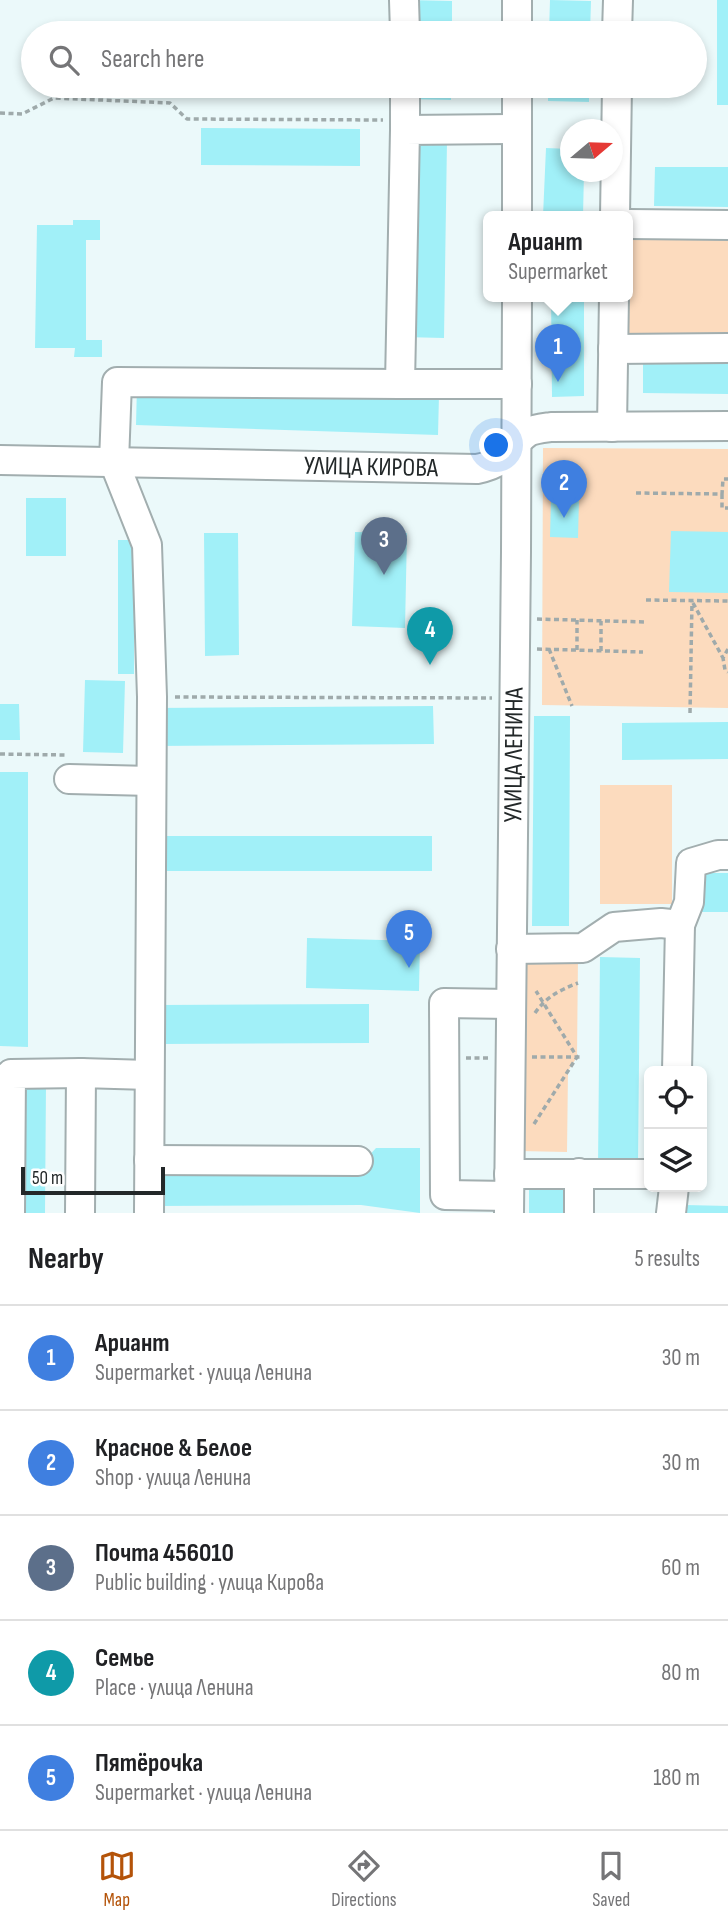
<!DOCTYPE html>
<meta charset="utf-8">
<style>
:root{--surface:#fff;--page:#f6f6f6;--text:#202124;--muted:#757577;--line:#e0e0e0;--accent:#b45309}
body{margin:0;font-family:"Sofia Sans Condensed",sans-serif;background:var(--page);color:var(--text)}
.controls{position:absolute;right:21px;bottom:21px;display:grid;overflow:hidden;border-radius:10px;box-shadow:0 4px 10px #0003}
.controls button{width:63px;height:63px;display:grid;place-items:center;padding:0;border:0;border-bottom:2px solid var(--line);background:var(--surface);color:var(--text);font:35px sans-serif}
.compass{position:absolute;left:560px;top:119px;width:63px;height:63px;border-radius:50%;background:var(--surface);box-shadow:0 4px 10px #0003;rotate:71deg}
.scale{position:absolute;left:21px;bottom:18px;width:144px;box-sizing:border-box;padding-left:7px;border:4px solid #232829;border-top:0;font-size:19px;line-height:24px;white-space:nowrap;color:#232829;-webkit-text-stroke:5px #fff;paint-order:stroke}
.you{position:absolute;left:497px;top:446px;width:24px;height:24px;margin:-18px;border:5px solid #fff;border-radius:50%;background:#1a73e8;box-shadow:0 0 0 10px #1a73e833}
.badge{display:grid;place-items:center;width:46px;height:46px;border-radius:50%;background:var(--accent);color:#fff;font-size:23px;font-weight:700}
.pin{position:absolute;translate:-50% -58px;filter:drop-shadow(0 2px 4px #0008)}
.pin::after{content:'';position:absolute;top:37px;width:24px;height:21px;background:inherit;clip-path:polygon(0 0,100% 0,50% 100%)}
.popup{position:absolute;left:483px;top:211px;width:150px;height:91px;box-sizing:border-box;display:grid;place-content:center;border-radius:10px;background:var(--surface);filter:drop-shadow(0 2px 5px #0005);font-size:23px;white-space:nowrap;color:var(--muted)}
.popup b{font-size:26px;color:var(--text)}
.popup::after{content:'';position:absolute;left:50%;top:100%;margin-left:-14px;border:14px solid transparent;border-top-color:var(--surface)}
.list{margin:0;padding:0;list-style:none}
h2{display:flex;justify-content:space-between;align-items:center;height:91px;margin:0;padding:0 28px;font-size:30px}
h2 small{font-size:23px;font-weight:400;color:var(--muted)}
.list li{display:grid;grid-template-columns:46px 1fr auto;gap:21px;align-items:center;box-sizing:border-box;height:105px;padding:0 28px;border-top:2px solid var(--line)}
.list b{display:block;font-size:26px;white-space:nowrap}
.list p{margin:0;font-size:23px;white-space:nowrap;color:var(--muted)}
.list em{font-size:23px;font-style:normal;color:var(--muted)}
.icon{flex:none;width:38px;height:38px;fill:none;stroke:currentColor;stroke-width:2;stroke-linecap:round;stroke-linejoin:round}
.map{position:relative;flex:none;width:728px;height:1213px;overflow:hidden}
.search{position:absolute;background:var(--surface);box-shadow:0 4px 10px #0003;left:21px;right:21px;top:21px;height:77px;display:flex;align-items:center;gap:18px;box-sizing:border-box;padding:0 24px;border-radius:38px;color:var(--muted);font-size:26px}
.sheet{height:616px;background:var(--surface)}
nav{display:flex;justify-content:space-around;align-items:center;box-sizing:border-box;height:98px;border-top:2px solid var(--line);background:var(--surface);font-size:19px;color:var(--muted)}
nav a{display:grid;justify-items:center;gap:4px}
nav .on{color:var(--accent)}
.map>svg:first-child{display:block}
.green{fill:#fcdbbe}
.building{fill:#a1f0f8}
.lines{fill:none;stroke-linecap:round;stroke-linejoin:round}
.minor-casing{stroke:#a2aeaf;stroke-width:32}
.path{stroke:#9faaab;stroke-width:3.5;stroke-dasharray:5 3.5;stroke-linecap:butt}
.minor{stroke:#fff;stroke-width:28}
.labels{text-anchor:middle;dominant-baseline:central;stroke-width:6;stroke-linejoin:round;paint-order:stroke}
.street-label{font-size:26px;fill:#232829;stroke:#fff}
</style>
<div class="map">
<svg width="728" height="1213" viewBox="0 0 728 1213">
<rect width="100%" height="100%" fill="#ebf9fa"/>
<!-- green -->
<path class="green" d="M628,231L728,233V342H615L616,296H628Z
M543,448L728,449V708L542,705Z
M600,785H672V904H600Z
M522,957H578L577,1057L568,1071L567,1152L519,1151Z"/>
<!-- building -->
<path class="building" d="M407,0L452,1V33H415Z
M550,0L591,1L590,33H549Z
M717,0H728V105H717Z
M406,86H451V100L406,99Z
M548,86H589V102L548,101Z
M201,128L360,129V166L201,165Z
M406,140L447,141L444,338L403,337Z
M546,148L570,149V172H584L583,216H543Z
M655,167H728V207L654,206Z
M73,220H100V240H86V340H102V357H74L75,348H35L37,225H73Z
M551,296H584V396L552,397Z
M643,353L728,354V394L643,393Z
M137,385L439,395L438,435L136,425Z
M26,498H66V556H26Z
M551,498L579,499L578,538L550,537Z
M671,531L728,532V593L669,592Z
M355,532L407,533L405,628L352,626Z
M204,533H238L239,655L205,656Z
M118,540H134V674H118Z
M85,680L125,681L123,753L83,752Z
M0,704H19L20,740H0Z
M433,706L434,744L154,746V708Z
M534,716H570L569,926H532Z
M728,722V759L622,760V723Z
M0,772H28V1047L0,1046Z
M150,836H432V871H150Z
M699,873H728V912H698Z
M307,938L420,941L419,991L306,988Z
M600,957L640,958L638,1167H598Z
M369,1004V1043L160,1044L159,1005Z
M9,1084H46L45,1213H8Z
M376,1148H420V1213L361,1205L156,1206V1173L355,1171Z
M529,1190H564V1213H529Z
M686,1205L728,1206V1213H686Z"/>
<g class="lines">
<defs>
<g id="minor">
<path d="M404,0L405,33"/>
<path d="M517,33V0"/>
<path d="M617,33L618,0"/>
<path d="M405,86V130"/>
<path d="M517,216V86"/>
<path d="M615,216L617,86"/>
<path d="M628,224L728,225"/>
<path d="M613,349L728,348"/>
<path d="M517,384H400L405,130L517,129"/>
<path d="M612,427L614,296"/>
<path id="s1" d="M0,460L477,469C511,462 505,448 528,432C534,429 544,428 551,427L728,426"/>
<path d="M69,779L151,781"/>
<path d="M680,925L689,902L691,863L718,855H728"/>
<path d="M511,949L583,948L614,927L661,923L680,925L677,1071"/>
<path d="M149,1160L358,1161"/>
<path d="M509,1174H649"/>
<path d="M509,1196L445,1195L444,1003L511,1004"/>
<path d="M10,1213L11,1074L81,1073"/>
<path d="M80,1213L81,1073L149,1075"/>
<path d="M149,1213L152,697L147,545L114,462L117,382L400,384"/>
<path id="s2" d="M509,1213L516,552L517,296"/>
<path d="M579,1213V1173"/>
<path d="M671,1213L674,1187"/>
</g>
</defs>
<!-- minor casing -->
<use href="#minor" class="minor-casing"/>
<!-- path -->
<path class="path" d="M0,113L22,114L54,98L170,103L187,119L383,120
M636,493L722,494L723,479H728
M722,494V508H728
M646,600L728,601
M693,603L723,658
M537,619L644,622
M537,649L643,652
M549,649L572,706
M728,649L723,658L725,670L728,672
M577,650V620
M601,651V621
M175,697L492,698
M690,713L692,601
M0,754L65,755
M535,1013C546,997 560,990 578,983
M532,1057H583
M466,1058H490
M534,1124L577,1057L536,991"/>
<!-- minor -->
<use href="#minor" class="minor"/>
</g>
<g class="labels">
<!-- street labels -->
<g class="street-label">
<text stroke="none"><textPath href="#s1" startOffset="371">УЛИЦА КИРОВА</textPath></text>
<text stroke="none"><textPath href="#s2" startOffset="458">УЛИЦА ЛЕНИНА</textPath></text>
</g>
</g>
</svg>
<div class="controls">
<button><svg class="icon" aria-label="locate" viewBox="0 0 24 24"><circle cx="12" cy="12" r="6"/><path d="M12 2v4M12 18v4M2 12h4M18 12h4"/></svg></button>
<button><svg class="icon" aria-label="layers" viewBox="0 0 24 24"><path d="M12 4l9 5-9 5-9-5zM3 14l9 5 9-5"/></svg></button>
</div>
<svg class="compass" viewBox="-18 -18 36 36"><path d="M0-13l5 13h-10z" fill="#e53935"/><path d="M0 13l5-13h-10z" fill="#757577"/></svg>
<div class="scale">50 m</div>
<div class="you"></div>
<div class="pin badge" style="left:558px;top:382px;background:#3f7fe0">1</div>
<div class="popup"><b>Ариант</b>Supermarket</div>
<div class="pin badge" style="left:564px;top:518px;background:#3f7fe0">2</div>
<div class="pin badge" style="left:384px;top:575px;background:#5c6f8a">3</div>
<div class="pin badge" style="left:430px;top:665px;background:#0f9aa8">4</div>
<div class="pin badge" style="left:409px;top:968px;background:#3f7fe0">5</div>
<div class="search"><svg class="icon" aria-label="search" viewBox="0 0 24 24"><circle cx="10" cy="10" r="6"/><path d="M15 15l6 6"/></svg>Search here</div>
</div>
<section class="sheet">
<h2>Nearby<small>5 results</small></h2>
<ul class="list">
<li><span class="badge" style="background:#3f7fe0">1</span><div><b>Ариант</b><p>Supermarket · улица Ленина</p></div><em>30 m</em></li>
<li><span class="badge" style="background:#3f7fe0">2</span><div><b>Красное &amp; Белое</b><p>Shop · улица Ленина</p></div><em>30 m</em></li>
<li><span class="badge" style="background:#5c6f8a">3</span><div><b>Почта 456010</b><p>Public building · улица Кирова</p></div><em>60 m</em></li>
<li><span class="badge" style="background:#0f9aa8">4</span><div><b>Семье</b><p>Place · улица Ленина</p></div><em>80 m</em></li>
<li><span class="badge" style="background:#3f7fe0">5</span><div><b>Пятёрочка</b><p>Supermarket · улица Ленина</p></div><em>180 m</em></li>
</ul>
</section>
<nav>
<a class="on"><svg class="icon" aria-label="map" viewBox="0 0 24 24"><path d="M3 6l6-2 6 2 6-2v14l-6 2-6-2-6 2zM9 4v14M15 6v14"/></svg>Map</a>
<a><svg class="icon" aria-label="directions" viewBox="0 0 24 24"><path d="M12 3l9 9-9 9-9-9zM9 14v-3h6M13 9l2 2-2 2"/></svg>Directions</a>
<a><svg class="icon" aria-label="saved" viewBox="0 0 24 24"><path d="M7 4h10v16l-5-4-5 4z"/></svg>Saved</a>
</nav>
